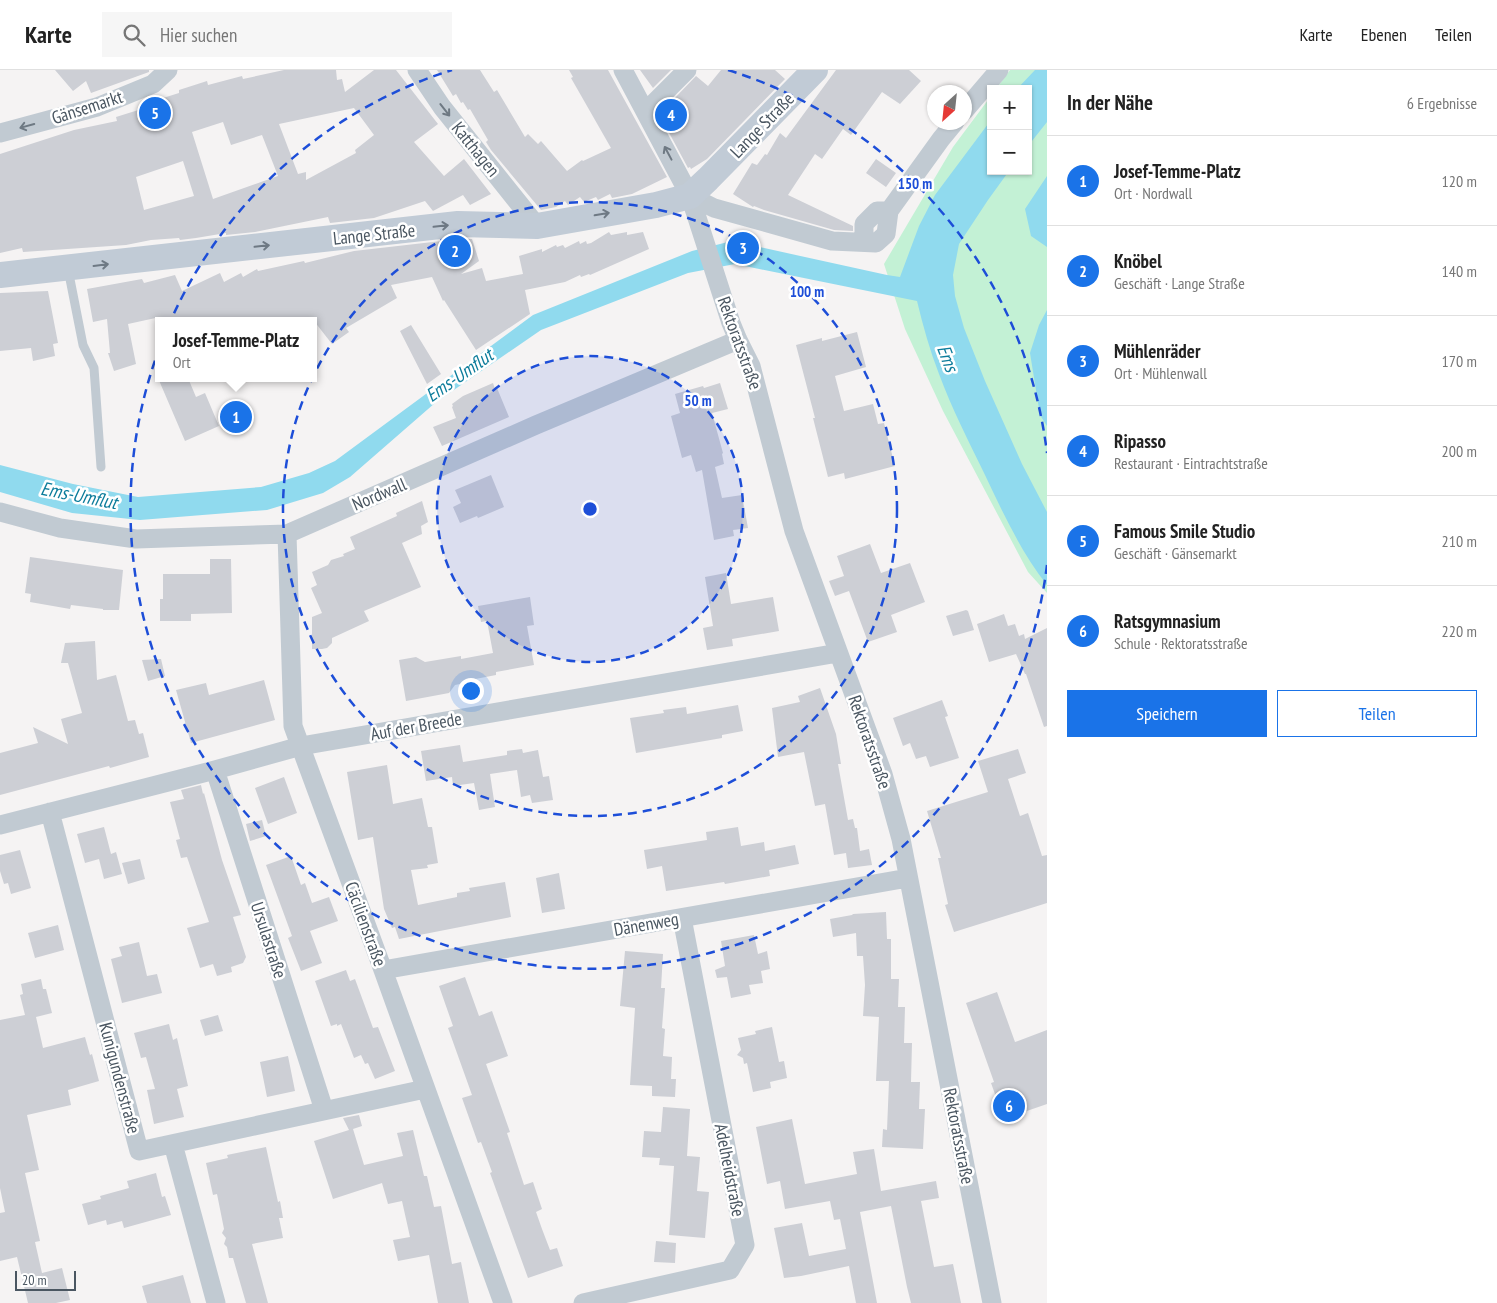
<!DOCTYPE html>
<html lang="de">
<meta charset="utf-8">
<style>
:root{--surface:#fff;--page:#f6f6f6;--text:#222;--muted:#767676;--line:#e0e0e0;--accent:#1a73e8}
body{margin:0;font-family:"PT Sans Narrow",sans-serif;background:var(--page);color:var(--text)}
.controls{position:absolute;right:15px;top:15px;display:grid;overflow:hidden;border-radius:0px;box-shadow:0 1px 4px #0004}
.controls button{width:45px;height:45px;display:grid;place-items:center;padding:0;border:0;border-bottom:1px solid var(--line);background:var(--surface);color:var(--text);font:25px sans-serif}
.compass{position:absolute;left:927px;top:15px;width:45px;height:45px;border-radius:50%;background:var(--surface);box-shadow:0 1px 4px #0004;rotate:207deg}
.scale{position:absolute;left:15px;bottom:12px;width:61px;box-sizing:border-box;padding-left:5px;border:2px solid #4a5661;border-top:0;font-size:14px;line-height:18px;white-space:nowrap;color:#4a5661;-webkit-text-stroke:4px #fff;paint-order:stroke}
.you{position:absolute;left:470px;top:620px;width:18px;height:18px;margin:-12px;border:4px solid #fff;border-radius:50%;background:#1a73e8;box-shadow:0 0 0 8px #1a73e833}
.badge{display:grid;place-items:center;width:32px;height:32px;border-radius:50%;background:var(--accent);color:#fff;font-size:16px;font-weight:700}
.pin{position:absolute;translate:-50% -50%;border:2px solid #fff;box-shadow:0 1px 5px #0006}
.popup{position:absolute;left:155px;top:247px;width:162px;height:65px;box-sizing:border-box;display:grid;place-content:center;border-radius:0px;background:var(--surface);filter:drop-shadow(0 1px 4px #0005);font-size:16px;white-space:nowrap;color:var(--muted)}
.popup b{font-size:19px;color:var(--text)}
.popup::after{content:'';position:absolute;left:50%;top:100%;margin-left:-10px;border:10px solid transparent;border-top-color:var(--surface)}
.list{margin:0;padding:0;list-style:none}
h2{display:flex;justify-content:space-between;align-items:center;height:65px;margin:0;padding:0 20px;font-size:21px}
h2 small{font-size:16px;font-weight:400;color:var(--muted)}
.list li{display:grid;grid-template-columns:32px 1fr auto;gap:15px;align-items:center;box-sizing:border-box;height:90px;padding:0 20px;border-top:1px solid var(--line)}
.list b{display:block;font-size:19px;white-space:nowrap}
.list p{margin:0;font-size:16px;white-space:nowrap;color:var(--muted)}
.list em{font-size:16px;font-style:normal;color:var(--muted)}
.actions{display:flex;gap:10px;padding:15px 20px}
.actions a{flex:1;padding:11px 0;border:1px solid var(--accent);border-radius:0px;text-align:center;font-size:18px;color:var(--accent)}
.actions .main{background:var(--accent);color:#fff}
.icon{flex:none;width:28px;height:28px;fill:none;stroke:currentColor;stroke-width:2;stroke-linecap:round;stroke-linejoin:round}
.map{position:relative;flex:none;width:1047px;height:1233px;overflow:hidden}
header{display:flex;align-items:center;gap:30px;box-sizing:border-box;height:70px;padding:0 25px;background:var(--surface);border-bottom:1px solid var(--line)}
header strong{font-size:24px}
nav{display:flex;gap:28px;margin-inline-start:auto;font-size:18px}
.search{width:350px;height:45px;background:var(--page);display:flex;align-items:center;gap:12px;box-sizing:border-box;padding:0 18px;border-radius:0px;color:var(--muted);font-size:19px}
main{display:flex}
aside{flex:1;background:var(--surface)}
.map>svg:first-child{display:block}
.green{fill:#c3f1d5}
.water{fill:#90daee}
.building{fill:#cdcfd5;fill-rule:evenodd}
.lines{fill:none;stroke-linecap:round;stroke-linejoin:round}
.lane{stroke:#c1cad2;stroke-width:9}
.street{stroke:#c1cad2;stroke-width:19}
.secondary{stroke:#c1cbd6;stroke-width:26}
.oneway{stroke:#6e7983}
.oneway2{stroke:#6e7984}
.ring{fill:none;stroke:#1d4ed8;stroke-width:2.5;stroke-dasharray:9 6}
.labels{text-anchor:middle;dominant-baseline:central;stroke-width:5;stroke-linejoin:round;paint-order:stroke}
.street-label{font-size:18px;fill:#4a5661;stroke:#fff}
.water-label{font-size:19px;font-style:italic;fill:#0c7c9b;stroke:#fff}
.centre{fill:#1d4ed8;stroke:#fff;stroke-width:2.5}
.ring-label{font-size:15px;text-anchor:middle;font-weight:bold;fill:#1d4ed8;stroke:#fff;stroke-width:5;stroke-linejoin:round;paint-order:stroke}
</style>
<header>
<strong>Karte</strong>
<div class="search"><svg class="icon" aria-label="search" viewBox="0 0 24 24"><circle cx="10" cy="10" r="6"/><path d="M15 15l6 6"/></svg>Hier suchen</div>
<nav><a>Karte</a><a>Ebenen</a><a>Teilen</a></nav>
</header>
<main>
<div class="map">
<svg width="1047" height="1233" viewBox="0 0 1047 1233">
<rect width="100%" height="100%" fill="#f5f3f3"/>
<!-- green -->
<path class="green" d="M1010,0H1047V523L1028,502L943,341L905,259L884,194L953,77L991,26V101H1028V19H996Z"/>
<!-- water -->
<path class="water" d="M1035,0H1047V52L1028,76V19H1017Z
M991,50V101H1009L988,130L959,174L953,205L955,226L964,258L985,311L1022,394L1047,442V515C1021,482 1003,443 985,405C969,372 952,339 939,304C930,281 923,256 917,231L735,194L688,203L541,260L435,333L350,407L323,423L267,440L140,450L72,443L0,422V395L73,414L138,427L261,417L309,403L335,391L533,245L692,181L732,171L887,205L900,207L919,156L935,125Z
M1047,106V177L1031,166L1025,139Z
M1047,240V356L1040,345L1030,283L1039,255Z"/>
<!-- building -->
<path class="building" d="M55,0H149V2L91,23L86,11L73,21Z
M284,0H336L337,10L342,9L345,22L374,0H396L438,54L414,72L444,106L464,89L491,124L470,135L463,125L433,141L425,131L374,148L330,153L328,147L255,162L226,165V163L196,168L180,170L179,168L151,170L126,175L23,182L22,178L0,183V84L74,60L117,51L116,47L148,37L147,33L179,23V20L207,11L208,15L242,6L243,9ZM354,38L374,65L355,80L356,83L306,110V102L298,104L279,54ZM223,52L231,75L262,65L278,106L213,129L192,62ZM183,91L194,126L144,140L136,107Z
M437,0H480L494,22L497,20L525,67L528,64L538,74L541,71L567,101L582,90L583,91L611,78L571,8L573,7L569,0H608L667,107L632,124L612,128L610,124L598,130L596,127L584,132L580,127L568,135L565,131L556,137L541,140L491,80L486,72L488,70L470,39L468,40L463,32L461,33L456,24L453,26Z
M640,0H671L653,18Z
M721,0H775L785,9L707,89L691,99L690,97L688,98L659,44L664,39L673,35L670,33L696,6L708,16Z
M836,0H909L921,11L900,34L882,22L851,65L843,59L822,89L815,84L788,125L853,156V161L834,160L764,140L754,136L753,137L733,124L752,93L757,95L765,84L767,85L780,63L786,68Z
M876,89L896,103L886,117L866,103Z
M609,162L611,165L627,162V165L643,162L649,179L590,205L589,204L581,207L580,205L565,212L525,220L530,244L476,280L444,230L443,231L432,207L391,215L397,228L346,258L349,262L332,274L314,251H161L160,247L128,254L136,294L114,301L108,283H110L107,249L93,252L87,219L142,209L144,213L175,205L182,221L220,203L224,212L241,203L243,207L257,199L258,201L304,191L305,193L354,181L459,169H472L479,191L461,204L482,198L486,211L523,204L519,186L542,179V182L556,175L557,177L563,175L565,178L579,171L580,174L586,171L587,174L591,173Z
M48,221L58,273L53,274L55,286L33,291L31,278L0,281V223Z
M411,255L441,304L427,314L400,261Z
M857,262L866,297L835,306L844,341L873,334L878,354L884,353L895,396L845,409L844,403L828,407L813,348H815L796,275L822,268V271Z
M158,308H188L196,327L205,323L219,356L185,371Z
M493,313L495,319L497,318L509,347L442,376L433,357L456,348L452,337L453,336L452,334L463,326Z
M720,313L728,339L712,343L723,383L722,384L724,394L715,397L722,428L742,425L748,458L733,460L734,466L714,470L702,400L696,402L691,385L682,388L671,346L680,343L675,324L703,316L704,318Z
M491,405L504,437L478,448L477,446L460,453L453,437L461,433L455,420Z
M422,431L428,452L421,456L422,464L402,473L421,517L364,541L369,551L332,568V573L327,578L322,579H312V547L322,543L311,518L317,515L312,502L328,495L331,490L344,486L343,484L355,479L350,467L397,446L396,443Z
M870,474L881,503L910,493L925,532L891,545L897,562L868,572L849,521L835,526L829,511L844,506L837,486Z
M30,487L123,500L119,540H103V539L71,535L70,539L30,532L31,524L25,523Z
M210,489H231L232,543L191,544V551H160V529H163V504H210Z
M726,503L731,534L773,527L779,561L732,569L733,576L707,580L703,558L713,556L705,507Z
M530,527L534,555L527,556L534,595L496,602V605L465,611V613L455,615L449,623L406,631L399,590L416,587L425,592L461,586V589L493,583L487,551L481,552L478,536Z
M966,540L968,541L974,560L953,566L946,546Z
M1004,544L1008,556L1015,554L1019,566L1024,564L1025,569L1047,558V656L1044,657L1026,604H1025L1016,584L989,592L977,554Z
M95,571L97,610L116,605L128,651L135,650L139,664L143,663L149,687L110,698L109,696L0,725V683L38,673L33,657L68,674L61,649L82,643L68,593H61L65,573Z
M161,589L165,606L148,611L142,590Z
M264,610L275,650L191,673L176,620L206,613L209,625Z
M820,618L836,664L841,694H838L848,750L853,749L855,758H857L860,781L869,779L872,795L848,798L846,783L834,785L825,734L815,736L804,682L778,687L772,638L800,632L798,626Z
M942,630L948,646L945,647L959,688L930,697L926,686L916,689L910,673L903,676L893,648Z
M738,635L743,661L722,665V668L636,683L630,648L664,643L663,640L686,637L687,644Z
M460,675L463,692L507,685V681L522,679L523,683L538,680L543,707L549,706L553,730L532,733L530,725L521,727L517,700L490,704L495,737L479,740L474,713L453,716L452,707L426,711L421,681Z
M1018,679L1026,703L1008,709L1020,746L1028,743L1042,786L1047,785V833L954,862L945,835L948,834L938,788H941L927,741L988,722L978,691Z
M387,695L393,734L422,728L428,757H432L438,793L427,795L428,798L411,800L418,835L457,827V823L470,821L469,818L505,812L511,847L399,869L395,857L392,858L384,839L373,767L358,770L347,702Z
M284,707L297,743L268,754L255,718Z
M201,715L203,724L204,723L222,790L241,845L233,847L246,887L243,893L231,897L232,902L217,906L213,894L200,898L187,858L209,852L187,787L181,788L176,770L180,769L170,732L184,729L181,720Z
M262,750L266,766L250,771L246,754Z
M104,757L111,784L116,782L122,804L104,809L99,789L85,793L77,764Z
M738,757L741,776L764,772L765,781L795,775L799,794L769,800L770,806L725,814L724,812L666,821L662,796L647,799L644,780L707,770L706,762Z
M20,780L31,818L11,824L8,813L4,814L0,801V785Z
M291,786L301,815L305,813L312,833L329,827L338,851L310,861L322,893L301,901L288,868L292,866L266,795Z
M140,789L145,809L128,814L122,793Z
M559,803L565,839L542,843L536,808Z
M886,842L887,869H891V909H899L898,937H905L904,973H912L911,1012H920L919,1039H925L923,1079L882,1077L883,1059L887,1060L889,1011H876L879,947L863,946L865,915L863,886H857L856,863L833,867L830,849L852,845L853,844Z
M58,855L64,880L35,888L28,863Z
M754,865L758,884L767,881L770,899L761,901L763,913L749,915L751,924L731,928L727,907L717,908L715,900L725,896L721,871Z
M139,872L147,906L157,904L162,923L122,933L111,889L122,886L119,877Z
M625,881L663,884L661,918H665L662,958L665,959L663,986L672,987L671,1009H676L675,1027L652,1026V1016L630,1015L635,938L620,936Z
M346,900L350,911L355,909L373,958L378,957L395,1001L375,1009L368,993L365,994L361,985L354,988L341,954L337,956V954L331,956L315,911Z
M465,907L479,946L492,941L508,986L486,994L510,1062L507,1063L524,1115L533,1112L542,1139L536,1142L542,1159L550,1180L557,1178L563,1196L528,1208L490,1103L492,1102L481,1072L478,1073L462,1028L472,1025L448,958L453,956L439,916Z
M41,909L43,919H46L52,943L36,947L43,978L85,967L90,985L92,984L99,1011L68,1020L71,1035L27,1045L39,1100L25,1103L40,1171L35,1172L42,1203L62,1198L70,1230L56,1233H28L17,1187L0,1191V1143L5,1142L0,1118V950L25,945L20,925L23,924L21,914Z
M997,922L1015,972L1047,960V1034L1004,1049L991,1013L994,1012L966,933Z
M218,945L223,961L205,966L200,950Z
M169,954L173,970L177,968L188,1016L177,1019L184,1047L154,1054L147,1020L155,1019L146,987L141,988L134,963Z
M772,957L779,992L784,991L787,1008L770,1012L771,1018L753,1022L747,993L744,994L743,988L737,985L741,980L738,968L756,964L755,961Z
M288,986L295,1021L267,1027L260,992Z
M663,1037L690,1039L687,1086L700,1087L697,1121L709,1122L705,1168L669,1165L674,1096L659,1095L660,1088L642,1087L644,1061L661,1062Z
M359,1045L362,1056L353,1059L364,1095L403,1086L397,1063L413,1060L424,1106H427L434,1137L441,1136L452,1194L461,1192L469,1233H438L429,1185L398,1191L393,1170L410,1167L402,1131L388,1134L382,1113L333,1129L314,1071L349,1060L343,1048Z
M792,1049L805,1114L857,1104L853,1082L874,1079L881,1121L936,1111L939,1128L921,1131L934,1197L953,1194L961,1233H911L907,1217L891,1136L860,1142L877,1233H856L849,1196L801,1206L784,1208L774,1158L802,1153L809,1186L846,1179L840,1149L834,1150L830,1131L785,1139L780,1111L767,1114L756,1057Z
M266,1077L278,1132L280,1131L283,1148H279L283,1168L252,1174L268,1233H246L233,1188H229L227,1177L224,1174L226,1168L222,1163L224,1159L217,1124L213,1125L206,1093L228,1088L227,1085Z
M156,1103L162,1127L165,1126L171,1145L124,1158L122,1151L107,1155L106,1150L88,1155L82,1134L101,1129L100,1126L129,1118L127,1111Z
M656,1171L676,1173L675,1193L654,1192Z
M183,1205L191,1233H147L142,1216Z"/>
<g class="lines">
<!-- lane -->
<path class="lane" d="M68,199L83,275L94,298L101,397"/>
<!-- street -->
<path class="street" d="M417,0L442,37L537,156
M623,0L690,126L731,253L738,270L751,296L794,461L883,704L901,769L992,1233
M646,41L687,0
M964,41L999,0
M0,63L97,37L153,14L168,0
M690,126L714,138L832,171L876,173L886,164L889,141L941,69L955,52
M864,172V154L877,141H889
M0,442L60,458L136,469L287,464L536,355L738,270
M287,464L293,656L383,900L503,1233
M215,700L324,1040
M50,742L139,1081L425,1019
M0,755L215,700L301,676L838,583
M383,900L908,808
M173,1074L216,1233
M583,1233L730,1200L745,1175L682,848"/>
<!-- secondary -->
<path class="secondary" d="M0,205L458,154L537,156L656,135L690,126L708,109L815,0"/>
</g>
<!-- one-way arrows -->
<defs><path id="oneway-shaft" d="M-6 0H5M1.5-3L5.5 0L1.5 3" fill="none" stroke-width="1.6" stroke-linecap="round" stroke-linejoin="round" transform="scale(1.25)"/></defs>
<g class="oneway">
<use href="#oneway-shaft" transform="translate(445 40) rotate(52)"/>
<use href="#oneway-shaft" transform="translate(27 56) rotate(165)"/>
<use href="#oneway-shaft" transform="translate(668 83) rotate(-118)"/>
</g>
<g class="oneway2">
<use href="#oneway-shaft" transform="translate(602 144) rotate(-10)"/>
<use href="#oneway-shaft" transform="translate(441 156) rotate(-6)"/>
<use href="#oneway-shaft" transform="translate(262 176) rotate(-6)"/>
<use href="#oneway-shaft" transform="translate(101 195) rotate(-7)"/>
</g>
<!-- distance rings -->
<circle cx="590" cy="439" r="153" fill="#1d4ed8" fill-opacity=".12"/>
<g class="ring">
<circle cx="590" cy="439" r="153"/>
<circle cx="590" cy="439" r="307"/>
<path d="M1047 495A460 460 0 1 1 452 0M728 0A460 460 0 0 1 1047 383"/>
</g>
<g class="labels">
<!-- street labels -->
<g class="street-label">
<text transform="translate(87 37) rotate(-18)">Gänsemarkt</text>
<text transform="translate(762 55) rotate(-46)">Lange Straße</text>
<text transform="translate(476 79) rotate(51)">Katthagen</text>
<text transform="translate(374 164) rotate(-6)">Lange Straße</text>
<text transform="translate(740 273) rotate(70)">Rektoratsstraße</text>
<text transform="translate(379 424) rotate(-23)">Nordwall</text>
<text transform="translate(416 656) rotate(-10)">Auf der Breede</text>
<text transform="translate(870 672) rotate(71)">Rektoratsstraße</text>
<text transform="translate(366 854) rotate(70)">Cäcilienstraße</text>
<text transform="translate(646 854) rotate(-10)">Dänenweg</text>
<text transform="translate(269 870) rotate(72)">Ursulastraße</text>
<text transform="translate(120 1008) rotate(75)">Kunigundenstraße</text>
<text transform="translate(959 1066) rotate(79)">Rektoratsstraße</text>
<text transform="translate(730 1100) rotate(79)">Adelheidstraße</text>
</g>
<!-- water labels -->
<g class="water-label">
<text transform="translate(948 288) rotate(69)">Ems</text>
<text transform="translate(459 305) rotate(-35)">Ems-Umflut</text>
<text transform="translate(79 425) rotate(11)">Ems-Umflut</text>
</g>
</g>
<circle cx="590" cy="439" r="8" class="centre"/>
<g class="ring-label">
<text x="915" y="119">150 m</text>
<text x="807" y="227">100 m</text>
<text x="698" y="336">50 m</text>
</g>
</svg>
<div class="controls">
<button>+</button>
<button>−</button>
</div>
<svg class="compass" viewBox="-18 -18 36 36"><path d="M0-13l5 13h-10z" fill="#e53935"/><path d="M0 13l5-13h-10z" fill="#767676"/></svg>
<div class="scale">20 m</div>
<div class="you"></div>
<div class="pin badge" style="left:236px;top:347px">1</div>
<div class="popup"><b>Josef-Temme-Platz</b>Ort</div>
<div class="pin badge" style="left:455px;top:181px">2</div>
<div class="pin badge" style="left:743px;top:178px">3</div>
<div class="pin badge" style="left:671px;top:45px">4</div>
<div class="pin badge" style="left:155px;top:43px">5</div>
<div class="pin badge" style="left:1009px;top:1036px">6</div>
</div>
<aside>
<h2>In der Nähe<small>6 Ergebnisse</small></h2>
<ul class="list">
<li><span class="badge">1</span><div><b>Josef-Temme-Platz</b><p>Ort · Nordwall</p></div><em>120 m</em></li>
<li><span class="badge">2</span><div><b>Knöbel</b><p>Geschäft · Lange Straße</p></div><em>140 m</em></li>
<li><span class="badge">3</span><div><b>Mühlenräder</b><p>Ort · Mühlenwall</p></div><em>170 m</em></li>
<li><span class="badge">4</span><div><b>Ripasso</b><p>Restaurant · Eintrachtstraße</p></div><em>200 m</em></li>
<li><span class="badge">5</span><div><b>Famous Smile Studio</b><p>Geschäft · Gänsemarkt</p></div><em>210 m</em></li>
<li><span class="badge">6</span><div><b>Ratsgymnasium</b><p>Schule · Rektoratsstraße</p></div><em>220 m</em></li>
</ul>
<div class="actions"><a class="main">Speichern</a><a>Teilen</a></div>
</aside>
</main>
